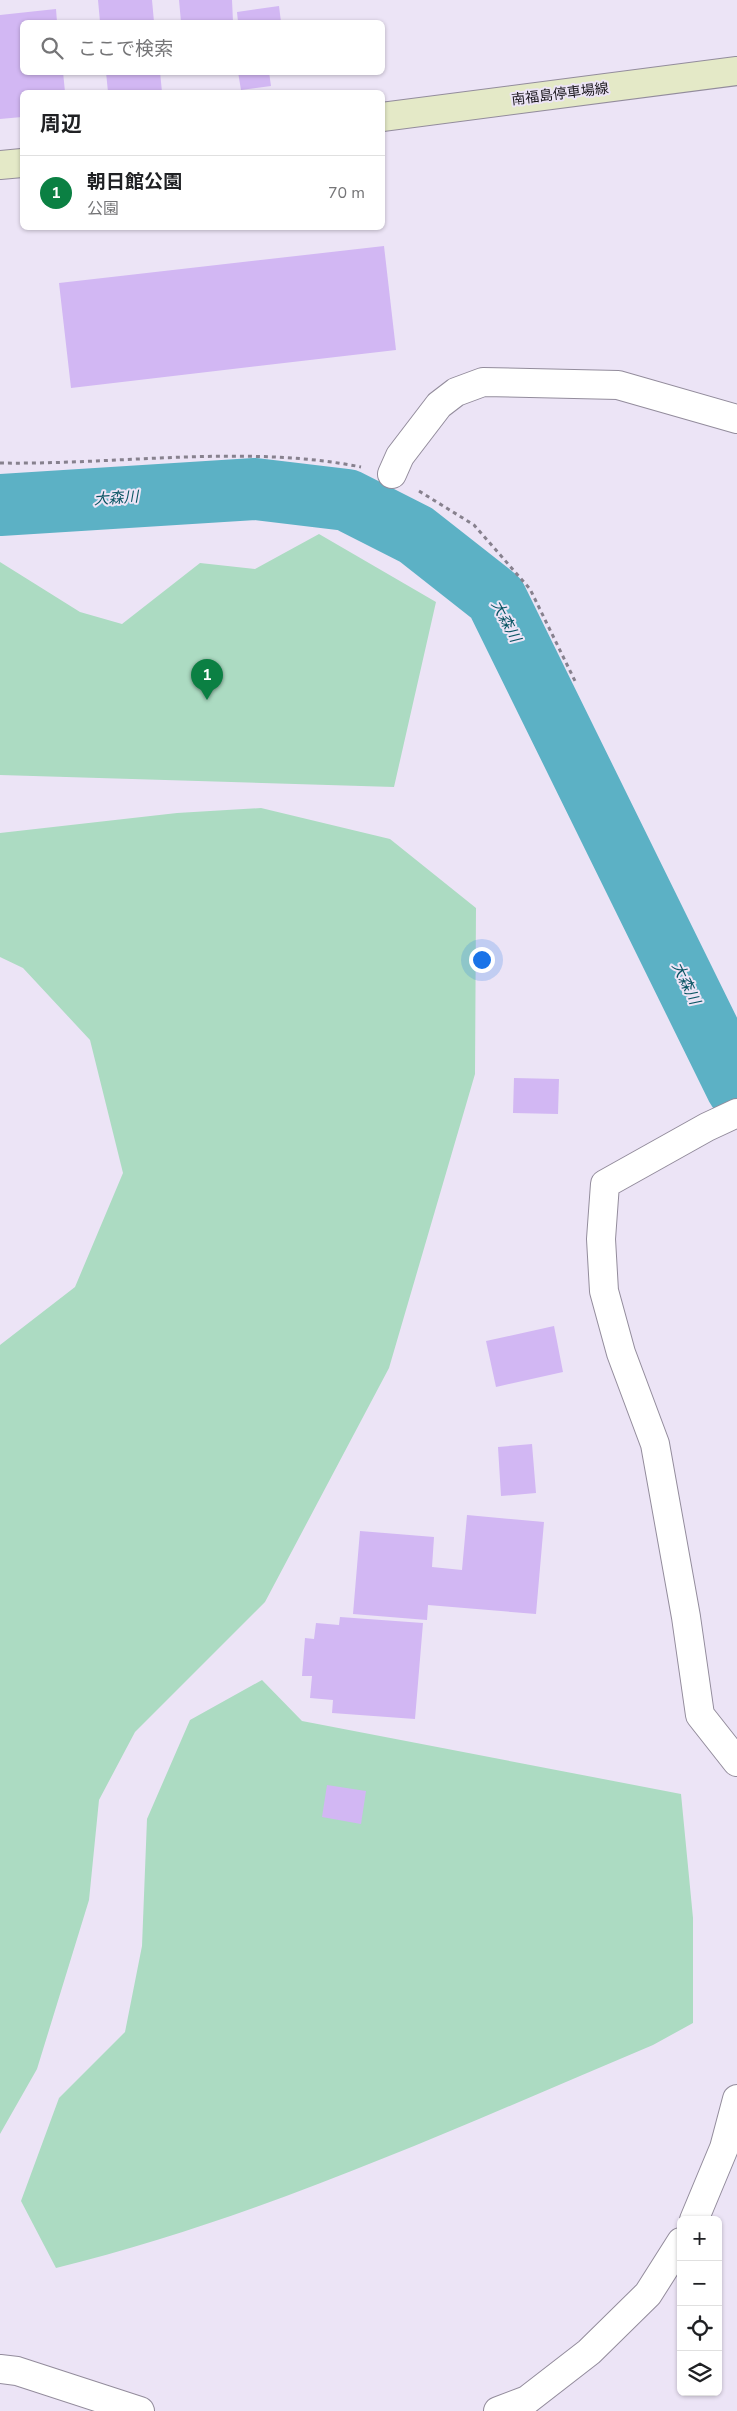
<!DOCTYPE html>
<html lang="ja">
<meta charset="utf-8">
<style>
:root{--surface:#fff;--page:#f6f6f6;--text:#202124;--muted:#757577;--line:#e0e0e0;--accent:#0b8043}
body{margin:0;font-family:"Nunito Sans","Noto Sans JP",sans-serif;background:var(--page);color:var(--text)}
.controls{position:absolute;right:15px;bottom:15px;display:grid;overflow:hidden;border-radius:8px;box-shadow:0 1px 4px #0004}
.controls button{width:45px;height:45px;display:grid;place-items:center;padding:0;border:0;border-bottom:1px solid var(--line);background:var(--surface);color:var(--text);font:25px sans-serif}
.you{position:absolute;left:481px;top:959px;width:18px;height:18px;margin:-12px;border:4px solid #fff;border-radius:50%;background:#1a73e8;box-shadow:0 0 0 8px #1a73e833}
.badge{display:grid;place-items:center;width:32px;height:32px;border-radius:50%;background:var(--accent);color:#fff;font-size:16px;font-weight:700}
.pin{position:absolute;translate:-50% -41px;filter:drop-shadow(0 1px 2px #0008)}
.pin::after{content:'';position:absolute;top:26px;width:18px;height:15px;background:inherit;clip-path:polygon(0 0,100% 0,50% 100%)}
.list{margin:0;padding:0;list-style:none}
h2{display:flex;justify-content:space-between;align-items:center;height:65px;margin:0;padding:0 20px;font-size:21px}
h2 small{font-size:16px;font-weight:400;color:var(--muted)}
.list li{display:grid;grid-template-columns:32px 1fr auto;gap:15px;align-items:center;box-sizing:border-box;height:75px;padding:0 20px;border-top:1px solid var(--line)}
.list b{display:block;font-size:19px;white-space:nowrap}
.list p{margin:0;font-size:16px;white-space:nowrap;color:var(--muted)}
.list em{font-size:16px;font-style:normal;color:var(--muted)}
.icon{flex:none;width:28px;height:28px;fill:none;stroke:currentColor;stroke-width:2;stroke-linecap:round;stroke-linejoin:round}
.map{position:relative;flex:none;width:737px;height:2411px;overflow:hidden}
.search{position:absolute;background:var(--surface);box-shadow:0 1px 4px #0004;left:20px;top:20px;width:365px;height:55px;display:flex;align-items:center;gap:12px;box-sizing:border-box;padding:0 18px;border-radius:8px;color:var(--muted);font-size:19px}
.panel{position:absolute;background:var(--surface);box-shadow:0 1px 4px #0004;left:20px;top:90px;width:365px;height:140px;border-radius:8px}
.map>svg:first-child{display:block}
.green{fill:#acdbc2}
.lines{fill:none;stroke-linecap:round;stroke-linejoin:round}
.river{stroke:#5cb1c5;stroke-width:62}
.building{fill:#d2b7f3}
.minor-casing{stroke:#938c9c;stroke-width:30}
.secondary-casing{stroke:#938c9c;stroke-width:30}
.path{stroke:#87818e;stroke-width:3;stroke-dasharray:4 4;stroke-linecap:butt}
.minor{stroke:#fff;stroke-width:28}
.secondary{stroke:#e4e9c7;stroke-width:28}
.labels{text-anchor:middle;dominant-baseline:central;stroke-width:4;stroke-linejoin:round;paint-order:stroke}
.street-label{font-size:14px;fill:#1b181e;stroke:#ece4f6}
.water-label{font-size:15px;font-style:italic;fill:#0a5564;stroke:#ece4f6}
</style>
<div class="map">
<svg width="737" height="2411" viewBox="0 0 737 2411">
<rect width="100%" height="100%" fill="#ece4f6"/>
<!-- green -->
<path class="green" d="M319,534L436,602L394,787L0,775V562L80,612L122,624L200,563L255,569Z
M261,808L390,839L476,908L475,1074L389,1368L265,1602L135,1732L99,1800L89,1900L37,2069L0,2134V1345L75,1287L123,1173L90,1040L23,968L0,957V833L177,813Z
M262,1680L302,1721L681,1794L693,1918V2023L653,2045C458,2127 263,2217 56,2268L21,2201L59,2098L125,2032L142,1946L147,1819L190,1720Z"/>
<g class="lines">
<!-- river -->
<path class="river" d="M0,505L255,489L347,500L416,535L496,598L737,1088"/>
</g>
<!-- building -->
<path class="building" d="M98,0H152L154,22H100Z
M179,0H232L233,22H181Z
M279,6L281,22H238L237,12Z
M56,9L57,22H22V72H63L65,92H22V117L0,119V15Z
M106,72H160L162,92H108Z
M238,72H269L271,86L241,90Z
M384,246L396,350L71,388L59,283Z
M514,1078L559,1079L558,1114L513,1113Z
M554,1326L563,1372L496,1387L486,1341Z
M532,1444L536,1493L501,1496L498,1447Z
M467,1515L544,1522L536,1614L428,1605L427,1620L353,1614L360,1531L434,1537L432,1567L462,1570Z
M340,1617L423,1623L415,1719L332,1713L333,1700L310,1698L312,1676H302L305,1638L314,1639L316,1623L339,1625Z
M327,1785L366,1791L361,1824L322,1817Z"/>
<g class="lines">
<defs>
<path id="minor" d="M392,474L400,456L439,405L456,392L483,382L618,385L737,419
M737,1113L707,1127L605,1184L601,1239L604,1291L621,1353L655,1444L686,1617L700,1715L737,1762
M694,2220L724,2148L737,2099
M0,2369L17,2371L140,2411
M498,2411L527,2400L589,2352L648,2294L681,2242"/>
<path id="secondary" d="M382,117L737,71
M0,165L22,163"/>
</defs>
<!-- minor casing -->
<use href="#minor" class="minor-casing"/>
<!-- secondary casing -->
<use href="#secondary" class="secondary-casing"/>
<!-- path -->
<path class="path" d="M0,463C117,465 247,444 361,467
M419,491L474,525L530,589L576,683"/>
<!-- minor -->
<use href="#minor" class="minor"/>
<!-- secondary -->
<use href="#secondary" class="secondary"/>
</g>
<g class="labels">
<!-- street labels -->
<g class="street-label">
<text transform="translate(560 94) rotate(-7)">南福島停車場線</text>
</g>
<!-- water labels -->
<g class="water-label">
<text transform="translate(116 498) rotate(-4)">大森川</text>
<text transform="translate(506 621) rotate(62)">大森川</text>
<text transform="translate(686 983) rotate(64)">大森川</text>
</g>
</g>
</svg>
<div class="controls">
<button>+</button>
<button>−</button>
<button><svg class="icon" aria-label="locate" viewBox="0 0 24 24"><circle cx="12" cy="12" r="6"/><path d="M12 2v4M12 18v4M2 12h4M18 12h4"/></svg></button>
<button><svg class="icon" aria-label="layers" viewBox="0 0 24 24"><path d="M12 4l9 5-9 5-9-5zM3 14l9 5 9-5"/></svg></button>
</div>
<div class="you"></div>
<div class="pin badge" style="left:207px;top:700px">1</div>
<div class="search"><svg class="icon" aria-label="search" viewBox="0 0 24 24"><circle cx="10" cy="10" r="6"/><path d="M15 15l6 6"/></svg>ここで検索</div>
<section class="panel">
<h2>周辺<small></small></h2>
<ul class="list">
<li><span class="badge">1</span><div><b>朝日館公園</b><p>公園</p></div><em>70 m</em></li>
</ul>
</section>
</div>
